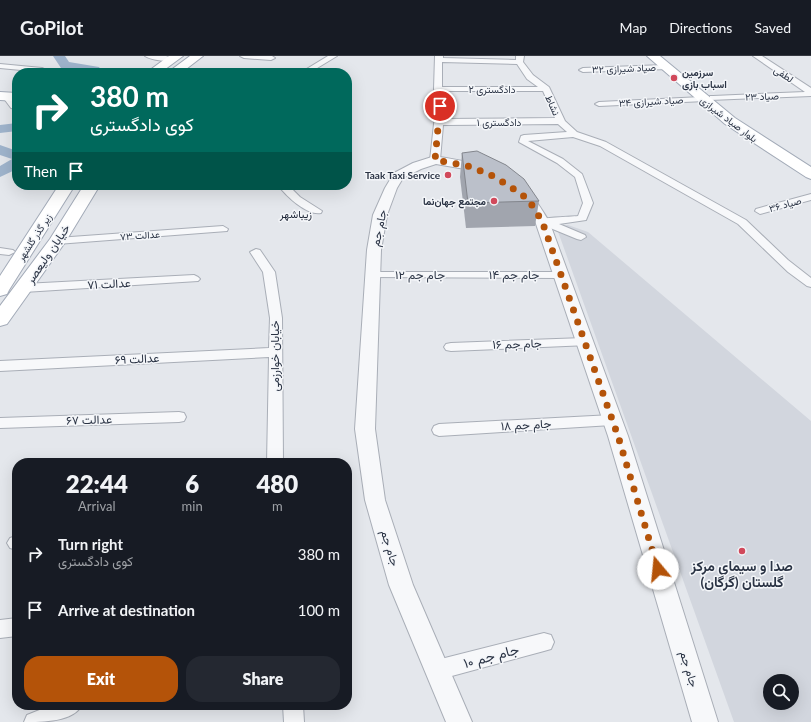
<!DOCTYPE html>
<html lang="en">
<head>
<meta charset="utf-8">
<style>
	body { margin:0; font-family:Lato,Vazirmatn,sans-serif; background:#242831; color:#f1f3f6; height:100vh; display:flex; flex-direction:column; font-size:15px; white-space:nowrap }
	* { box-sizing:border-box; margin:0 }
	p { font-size:13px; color:#9ea1a6 }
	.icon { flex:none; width:22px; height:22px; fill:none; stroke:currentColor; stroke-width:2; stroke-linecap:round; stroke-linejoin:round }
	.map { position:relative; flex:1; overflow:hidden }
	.details { position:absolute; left:12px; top:402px; width:340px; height:252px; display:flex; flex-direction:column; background:#171b24; border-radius:16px; box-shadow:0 4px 16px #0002 }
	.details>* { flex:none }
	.top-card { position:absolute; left:12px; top:12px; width:340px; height:122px; border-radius:16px; box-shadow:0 4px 16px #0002; background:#00695c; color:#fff; overflow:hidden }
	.tools { position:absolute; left:763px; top:618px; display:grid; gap:8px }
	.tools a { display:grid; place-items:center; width:36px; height:36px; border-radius:50%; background:#171b24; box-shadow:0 4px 16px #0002; font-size:20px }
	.pin { position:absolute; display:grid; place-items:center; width:34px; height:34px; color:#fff; margin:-17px; border:2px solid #fff; border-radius:50%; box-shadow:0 1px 4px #0007 }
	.me { position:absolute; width:44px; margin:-22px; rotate:343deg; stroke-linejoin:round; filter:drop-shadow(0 0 3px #0008) }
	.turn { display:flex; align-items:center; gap:14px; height:84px; padding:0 12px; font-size:18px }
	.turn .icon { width:52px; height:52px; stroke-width:2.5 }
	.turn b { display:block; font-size:28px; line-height:34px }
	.then { display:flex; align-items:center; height:38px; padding:0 12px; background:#0003; gap:8px; font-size:15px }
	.eta { display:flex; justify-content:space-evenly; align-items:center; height:68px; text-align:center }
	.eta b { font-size:24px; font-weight:800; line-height:28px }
	.button { display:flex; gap:8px; margin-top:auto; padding:8px 12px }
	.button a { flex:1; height:46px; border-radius:16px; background:#b45309; color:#fff; font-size:16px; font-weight:800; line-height:46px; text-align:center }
	.button a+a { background:#242831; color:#f1f3f6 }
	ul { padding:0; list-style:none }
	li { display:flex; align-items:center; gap:12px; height:56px; padding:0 12px }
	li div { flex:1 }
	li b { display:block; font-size:15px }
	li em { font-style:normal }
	header { display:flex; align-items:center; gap:24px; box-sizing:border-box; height:56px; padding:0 20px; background:#171b24; border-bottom:1px solid #363941 }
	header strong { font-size:19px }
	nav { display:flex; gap:22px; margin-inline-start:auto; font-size:14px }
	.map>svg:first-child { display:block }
	.built { fill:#d2d6de; fill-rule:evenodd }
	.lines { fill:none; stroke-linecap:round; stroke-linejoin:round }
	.river { fill:#9fb4cc; fill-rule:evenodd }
	.minor-casing { stroke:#a9aeb7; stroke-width:2 }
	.tertiary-casing { stroke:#a9aeb7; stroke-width:2 }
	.primary-casing { stroke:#a3abb8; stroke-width:2 }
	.minor { fill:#f7f8fa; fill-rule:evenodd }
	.tertiary { fill:#f7f8fa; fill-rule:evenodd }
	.primary { fill:#fff; fill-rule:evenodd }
	.wall { fill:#a1a5ae }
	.building { fill:#bbc0ca; stroke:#83868d }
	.route { stroke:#b45309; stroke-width:7; stroke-dasharray:0 12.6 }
	.poi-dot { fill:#d1495b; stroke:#f4f6f9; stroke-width:1.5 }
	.labels { text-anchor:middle; stroke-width:3; stroke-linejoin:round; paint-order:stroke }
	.far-street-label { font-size:10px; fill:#2b3445; stroke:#f4f6f9 }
	.far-poi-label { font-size:10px; font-weight:bold; fill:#2b3445; stroke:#f4f6f9; text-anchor:end }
	.far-neighbourhood-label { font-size:11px; fill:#1d2536; stroke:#f4f6f9 }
	.street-label { font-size:12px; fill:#2b3445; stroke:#f4f6f9 }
	.near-poi-label { font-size:14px; font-weight:bold; fill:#2b3445; stroke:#f4f6f9 }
	.near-street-label { font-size:14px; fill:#2b3445; stroke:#f4f6f9 }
</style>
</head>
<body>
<header>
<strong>GoPilot</strong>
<nav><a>Map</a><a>Directions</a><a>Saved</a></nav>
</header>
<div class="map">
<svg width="811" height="666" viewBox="0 0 811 666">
	<rect width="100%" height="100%" fill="#e4e7ec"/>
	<path class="built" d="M568,169L588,176L811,365V666H734L556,170ZM770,625H792V647H770Z"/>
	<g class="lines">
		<path class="river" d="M53,0H65L69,6L99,11L103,17H89L61,12Z
			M17,67V75L0,77V69Z
			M0,89L17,95V113L0,121V110L12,103L0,99Z"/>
		<g class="minor-casing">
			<path id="minor" d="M145,0H166L176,3C170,7 151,4 145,0Z
				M240,0H272L275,2L271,4L244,2Z
				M328,0H337L309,17H300Z
				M435,0H443V2L516,4V0H524L523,6L533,19L549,31L565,65L577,76L606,86L746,164L788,204L811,222V231L807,230L788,216L738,168L600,90L573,81L528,85L563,103L582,118L593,147L586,164L559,168L585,179L586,181L581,184L577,183L538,167L537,165C540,161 570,161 578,160L583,147L575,121L557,107L519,86L521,80L524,79L567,76L558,68L443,69L440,104L438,106H432L430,104L436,50L434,33ZM442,6L517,8L527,23L538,31H442ZM442,35H543L555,62L443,63L444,50Z
				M753,0H762L811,32V40L710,44V40H713L805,36Z
				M0,8L42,12L46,14L42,16L0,12Z
				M665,9L669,11L668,13L583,16L579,14L583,12Z
				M3,38H9L17,48V53L11,52L2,40Z
				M702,41L706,43L705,45L599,50L595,48L599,46Z
				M278,129H288L300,141L322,155L321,157C307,160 285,139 278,129Z
				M811,138V144L760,158L755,155L756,153Z
				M223,170L228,173L227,175L57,188L52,185L57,182Z
				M0,192L13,194L15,196L9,199L0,198Z
				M256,193L260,194L275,216L282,262L283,407H267L269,301L0,315V305L269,292L270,262L263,216L250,196Z
				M373,216H560L564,217L566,219L564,221L560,222L369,221L367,219L369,217Z
				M194,219L198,221L200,223L198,225L24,236L20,235L18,232L20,229L24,228Z
				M584,282L589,283L591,286L589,289L451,295L446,294L444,291L446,288L451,287Z
				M179,356L184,357L186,361L184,365L179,366L0,372V362Z
				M612,359L617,360L619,364L617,368L612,369L439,380L434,378L432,374L434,370L439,368Z
				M16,480H17V494L10,492L7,487L10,482Z
				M17,562V580L0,582V564Z
				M544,577L551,579L554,586L551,593L544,595L437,624L430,621L427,614L430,607L437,604Z
				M52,649H82C73,666 43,666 24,666L27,659Z
				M283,649H303L304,666H284Z"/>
		</g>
		<g class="tertiary-casing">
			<path id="tertiary" d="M435,100C448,103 483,106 490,116L488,119L484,120L465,113L436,108L421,113L403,122L397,132L387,159L381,194L375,373L385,444L413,529L472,666H446L389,529L365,444L355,373L367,194L373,159L385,132L394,117L413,107Z
				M521,134C534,137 542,155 549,165L628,380L718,666H692L608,380L535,165L522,146L515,138L516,135Z"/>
		</g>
		<g class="primary-casing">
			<path id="primary" d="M169,0H183L160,17H146Z
				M190,0H203L181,17H167Z
				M647,0H660L735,62L811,111V123L806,121L725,68Z
				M0,36L17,37V45L0,44Z
				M59,129H75L9,234L7,238L0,240V220Z
				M84,129H100L66,185L7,268L0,270V250L50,183Z"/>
		</g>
		<use href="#minor" class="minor"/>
		<use href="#tertiary" class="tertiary"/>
		<use href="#primary" class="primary"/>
	</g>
	<path class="wall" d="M462,97L539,145L535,170L466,172L460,121Z"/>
	<path class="building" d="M477,95L506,109L524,123L539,145L468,147L462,97Z"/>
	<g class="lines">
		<path class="route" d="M440,50L435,104L468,110L489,118L508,129L528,143L542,165L618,380L658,513"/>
	</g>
	<g class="poi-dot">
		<circle cx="674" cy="22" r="4"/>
		<circle cx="448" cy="119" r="4"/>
		<circle cx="494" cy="145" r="4"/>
		<circle cx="742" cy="495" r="4"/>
	</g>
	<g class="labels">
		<g class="far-street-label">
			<text transform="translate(624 12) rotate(-2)" y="4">صیاد شیرازی ۳۲</text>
			<text transform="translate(784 18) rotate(34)" y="4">لطفی</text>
			<text x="492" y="37">دادگستری ۲</text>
			<text transform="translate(762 40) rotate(-2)" y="4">صیاد ۲۳</text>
			<text transform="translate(651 45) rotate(-3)" y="4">صیاد شیرازی ۳۴</text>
			<text transform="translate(553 49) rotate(66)" y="4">نشاط</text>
			<text transform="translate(729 63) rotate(37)" y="4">بلوار صیاد شیرازی</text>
			<text x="499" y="70">دادگستری ۱</text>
			<text transform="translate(785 148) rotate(-15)" y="4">صیاد ۳۶</text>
			<text transform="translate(140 179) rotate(-4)" y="4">عدالت ۷۳</text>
			<text transform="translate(34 181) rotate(-57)" y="4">زیر گذر گلشهر</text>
		</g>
		<g class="far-poi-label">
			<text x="682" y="20" text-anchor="start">سرزمین<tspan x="682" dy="12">اسباب بازی</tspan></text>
			<text x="440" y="123">Taak Taxi Service</text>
			<text x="486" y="149">مجتمع جهان‌نما</text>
		</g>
		<g class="far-neighbourhood-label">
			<text x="296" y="162">زیباشهر</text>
		</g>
		<g class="street-label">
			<text transform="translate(379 172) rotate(-78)" y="4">جام جم</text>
			<text transform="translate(48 198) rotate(-56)" y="4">خیابان ولیعصر</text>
			<text x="420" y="223">۱۲ جام جم</text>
			<text x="514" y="223">۱۴ جام جم</text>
			<text transform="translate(109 228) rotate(-3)" y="4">عدالت ۷۱</text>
			<text transform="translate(517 288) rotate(-2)" y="4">۱۶ جام جم</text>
			<text transform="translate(275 300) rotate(-90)" y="4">خیابان خوارزمی</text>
			<text transform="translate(137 303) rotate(-3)" y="4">عدالت ۶۹</text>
			<text transform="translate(89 364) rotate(-2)" y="4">عدالت ۶۷</text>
			<text transform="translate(526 369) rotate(-3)" y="4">۱۸ جام جم</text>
			<text transform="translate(390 492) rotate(73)" y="4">جام جم</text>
			<text transform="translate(689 613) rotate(73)" y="4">جام جم</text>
		</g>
		<g class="near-poi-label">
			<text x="742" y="515">صدا و سیمای مرکز<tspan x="742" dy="16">گلستان (گرگان)</tspan></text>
		</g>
		<g class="near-street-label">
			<text transform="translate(491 600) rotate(-15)" y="5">۱۰ جام جم</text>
		</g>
	</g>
</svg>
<div class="tools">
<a><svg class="icon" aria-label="search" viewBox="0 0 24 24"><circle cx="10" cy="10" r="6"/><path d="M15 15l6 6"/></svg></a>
</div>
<div class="pin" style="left:440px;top:50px;background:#d93025"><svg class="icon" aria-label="arrive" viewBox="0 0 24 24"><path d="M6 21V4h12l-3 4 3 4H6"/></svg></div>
<svg class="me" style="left:658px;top:513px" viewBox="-20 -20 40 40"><circle r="19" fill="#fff"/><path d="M0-13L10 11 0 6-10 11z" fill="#b45309"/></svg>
<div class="top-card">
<div class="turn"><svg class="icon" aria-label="right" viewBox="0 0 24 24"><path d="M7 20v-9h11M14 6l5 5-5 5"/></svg><div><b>380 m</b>کوی دادگستری</div></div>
<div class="then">Then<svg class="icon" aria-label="arrive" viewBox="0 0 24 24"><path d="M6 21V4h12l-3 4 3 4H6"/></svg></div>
</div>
<section class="details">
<div class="eta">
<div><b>22:44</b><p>Arrival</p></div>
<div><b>6</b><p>min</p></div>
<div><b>480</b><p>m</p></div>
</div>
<ul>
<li><svg class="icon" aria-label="right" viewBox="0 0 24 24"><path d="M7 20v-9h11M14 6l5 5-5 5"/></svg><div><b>Turn right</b><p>کوی دادگستری</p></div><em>380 m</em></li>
<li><svg class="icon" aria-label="arrive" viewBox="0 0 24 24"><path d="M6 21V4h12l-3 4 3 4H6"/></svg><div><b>Arrive at destination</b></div><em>100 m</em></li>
</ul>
<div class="button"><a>Exit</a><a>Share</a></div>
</section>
</div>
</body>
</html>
